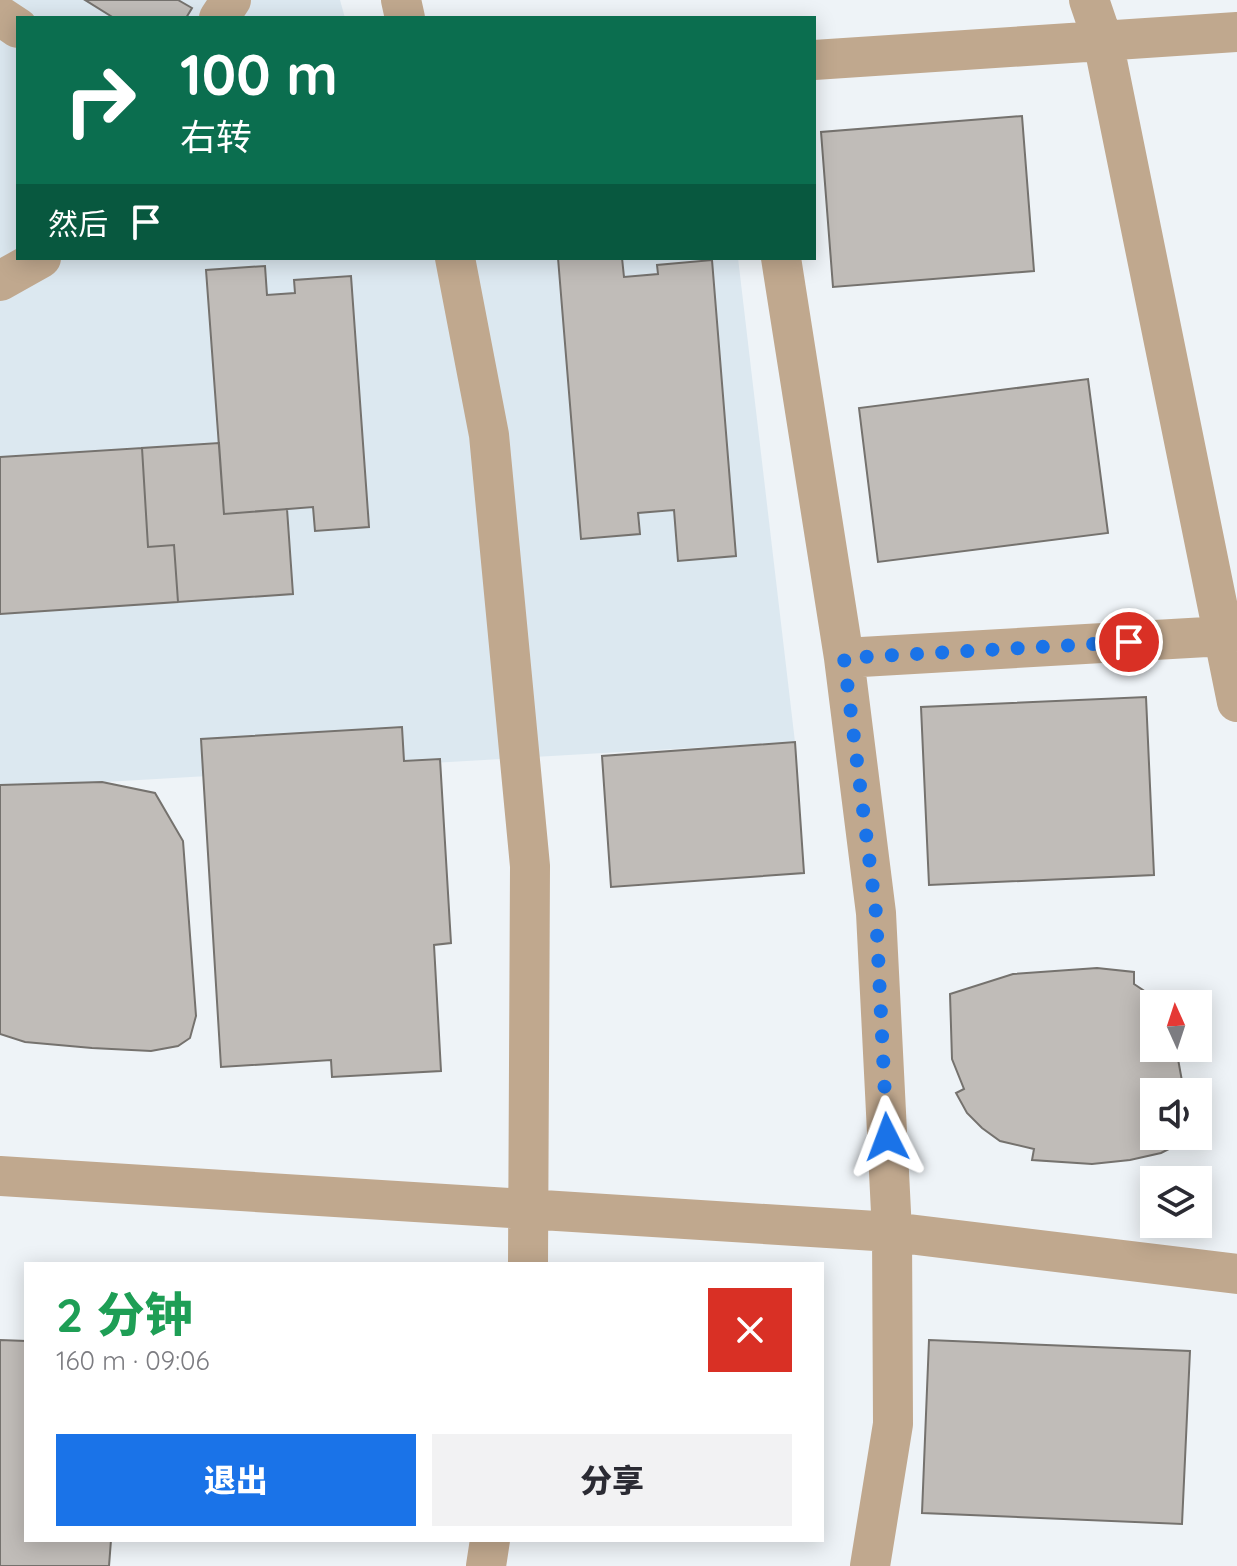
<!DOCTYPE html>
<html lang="zh">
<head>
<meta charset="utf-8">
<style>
	body { margin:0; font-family:Quicksand,"Noto Sans SC",sans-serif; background:#f2f2f3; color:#2b2b33; height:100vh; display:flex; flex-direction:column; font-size:30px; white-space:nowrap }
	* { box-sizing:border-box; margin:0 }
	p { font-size:26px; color:#7c7c81 }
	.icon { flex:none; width:44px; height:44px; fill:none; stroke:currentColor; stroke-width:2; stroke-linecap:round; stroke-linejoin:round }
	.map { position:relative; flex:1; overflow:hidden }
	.panel { position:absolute; left:24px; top:1262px; width:800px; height:280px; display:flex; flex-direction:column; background:#fff; border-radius:0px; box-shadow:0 4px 20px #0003 }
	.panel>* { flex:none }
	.banner { position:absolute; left:16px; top:16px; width:800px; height:244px; border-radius:0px; box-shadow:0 4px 20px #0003; background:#0b6e4f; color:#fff; overflow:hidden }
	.needle { width:52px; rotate:357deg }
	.controls { position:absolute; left:1140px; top:990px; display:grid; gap:16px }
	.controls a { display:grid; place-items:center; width:72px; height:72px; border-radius:0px; background:#fff; box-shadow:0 4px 20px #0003; font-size:40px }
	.pin { position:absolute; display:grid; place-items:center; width:68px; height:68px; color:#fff; margin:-34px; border:4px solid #fff; border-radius:50%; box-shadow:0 2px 8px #0007 }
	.me { position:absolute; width:88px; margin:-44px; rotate:357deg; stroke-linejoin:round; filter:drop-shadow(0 0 6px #0008) }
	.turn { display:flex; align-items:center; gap:28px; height:168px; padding:0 32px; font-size:36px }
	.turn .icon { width:104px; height:104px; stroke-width:2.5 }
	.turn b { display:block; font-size:56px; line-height:68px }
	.then { display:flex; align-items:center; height:76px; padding:0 32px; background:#0003; gap:16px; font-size:30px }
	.round { display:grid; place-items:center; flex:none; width:84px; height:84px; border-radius:0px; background:#f2f2f3 }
	.summary { display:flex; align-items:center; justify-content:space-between; height:136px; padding:0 32px }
	h1 { font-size:48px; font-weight:800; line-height:60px; color:#1e9e55 }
	.cta { display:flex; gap:16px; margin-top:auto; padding:16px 32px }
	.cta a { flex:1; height:92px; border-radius:0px; background:#1a73e8; color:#fff; font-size:32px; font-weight:800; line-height:92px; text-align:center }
	.cta a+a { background:#f2f2f3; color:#2b2b33 }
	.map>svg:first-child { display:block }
	.built { fill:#dce8f0 }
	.building { fill:#c0bcb8; stroke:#75726e; stroke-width:2 }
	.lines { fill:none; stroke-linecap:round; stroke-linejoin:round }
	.minor { stroke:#c0a88e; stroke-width:40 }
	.route { stroke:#1a73e8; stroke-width:14; stroke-dasharray:0 25.2 }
</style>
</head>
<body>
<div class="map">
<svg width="1237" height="1566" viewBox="0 0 1237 1566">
	<rect width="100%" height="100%" fill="#eef3f7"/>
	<path class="built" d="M0,0H340L345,18H18V258H738L795,742L0,788Z"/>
	<path class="building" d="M85,0H178L192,8L186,18H114Z
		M1022,116L1034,271L833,287L821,132Z
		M558,258H622L624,277L658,274L657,265L712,260L736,556L678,561L674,510L638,513L640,534L581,539Z
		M265,266L267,295L295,293L294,280L351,276L369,527L315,531L313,507L224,514L206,270Z
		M1088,379L1108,533L878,562L859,408Z
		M219,443L224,514L287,509L293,594L178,602L174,545L148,547L142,448Z
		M142,448L148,547L174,545L178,602L0,614V457Z
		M1146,697L1154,875L929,885L921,707Z
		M402,727L404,761L440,759L451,943L434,945L441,1071L332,1077L331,1060L221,1067L201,739Z
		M795,742L804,873L611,887L602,756Z
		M102,782L155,793L183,841L196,1016L190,1038L178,1046L151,1051L92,1048L25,1042L0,1034V785Z
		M1097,968L1134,972V984L1164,1004H1154V1048H1176L1184,1092H1154V1136H1185V1141L1161,1153L1130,1160L1092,1164L1032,1160L1034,1149L1000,1141L982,1128L967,1113L956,1093L964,1089L952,1059L950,994L1013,974Z
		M0,1340L26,1341V1540H111L109,1566H0Z
		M929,1340L1190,1351L1182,1524L922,1513Z"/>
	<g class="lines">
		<path class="minor" d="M401,0L405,18
			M1089,0L1103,41L1237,702
			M0,16L18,28
			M219,18L231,0
			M814,60L1237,32
			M455,258L489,435L530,866L528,1264
			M781,258L844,658L876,913L892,1232L893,1424L870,1566
			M0,281L41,258
			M844,658L1224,636
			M0,1176L892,1232L1237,1274
			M486,1566L490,1540"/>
	</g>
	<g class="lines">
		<path class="route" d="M887,1137L876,913L844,658L1129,642"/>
	</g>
</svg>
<div class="controls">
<a><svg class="needle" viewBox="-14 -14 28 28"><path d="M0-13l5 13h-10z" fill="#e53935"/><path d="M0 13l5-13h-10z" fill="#7c7c81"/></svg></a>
<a><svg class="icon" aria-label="sound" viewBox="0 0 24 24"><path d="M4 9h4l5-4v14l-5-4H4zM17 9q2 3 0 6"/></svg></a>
<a><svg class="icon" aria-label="layers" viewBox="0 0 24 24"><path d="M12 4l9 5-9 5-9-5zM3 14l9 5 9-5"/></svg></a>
</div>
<div class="pin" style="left:1129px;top:642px;background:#d93025"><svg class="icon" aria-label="arrive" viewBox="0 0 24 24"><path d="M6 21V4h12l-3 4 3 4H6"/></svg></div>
<svg class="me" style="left:887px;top:1137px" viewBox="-20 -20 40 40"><path d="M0-17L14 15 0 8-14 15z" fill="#1a73e8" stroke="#fff" stroke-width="4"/></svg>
<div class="banner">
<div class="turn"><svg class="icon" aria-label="right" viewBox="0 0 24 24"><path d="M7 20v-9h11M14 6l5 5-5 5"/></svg><div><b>100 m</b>右转</div></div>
<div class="then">然后<svg class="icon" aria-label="arrive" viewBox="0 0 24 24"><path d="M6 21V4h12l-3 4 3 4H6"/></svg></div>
</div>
<section class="panel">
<div class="summary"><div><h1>2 分钟</h1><p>160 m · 09:06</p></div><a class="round" style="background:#d93025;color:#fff"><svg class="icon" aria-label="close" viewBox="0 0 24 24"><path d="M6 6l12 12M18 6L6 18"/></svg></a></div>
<div class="cta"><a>退出</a><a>分享</a></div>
</section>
</div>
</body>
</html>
